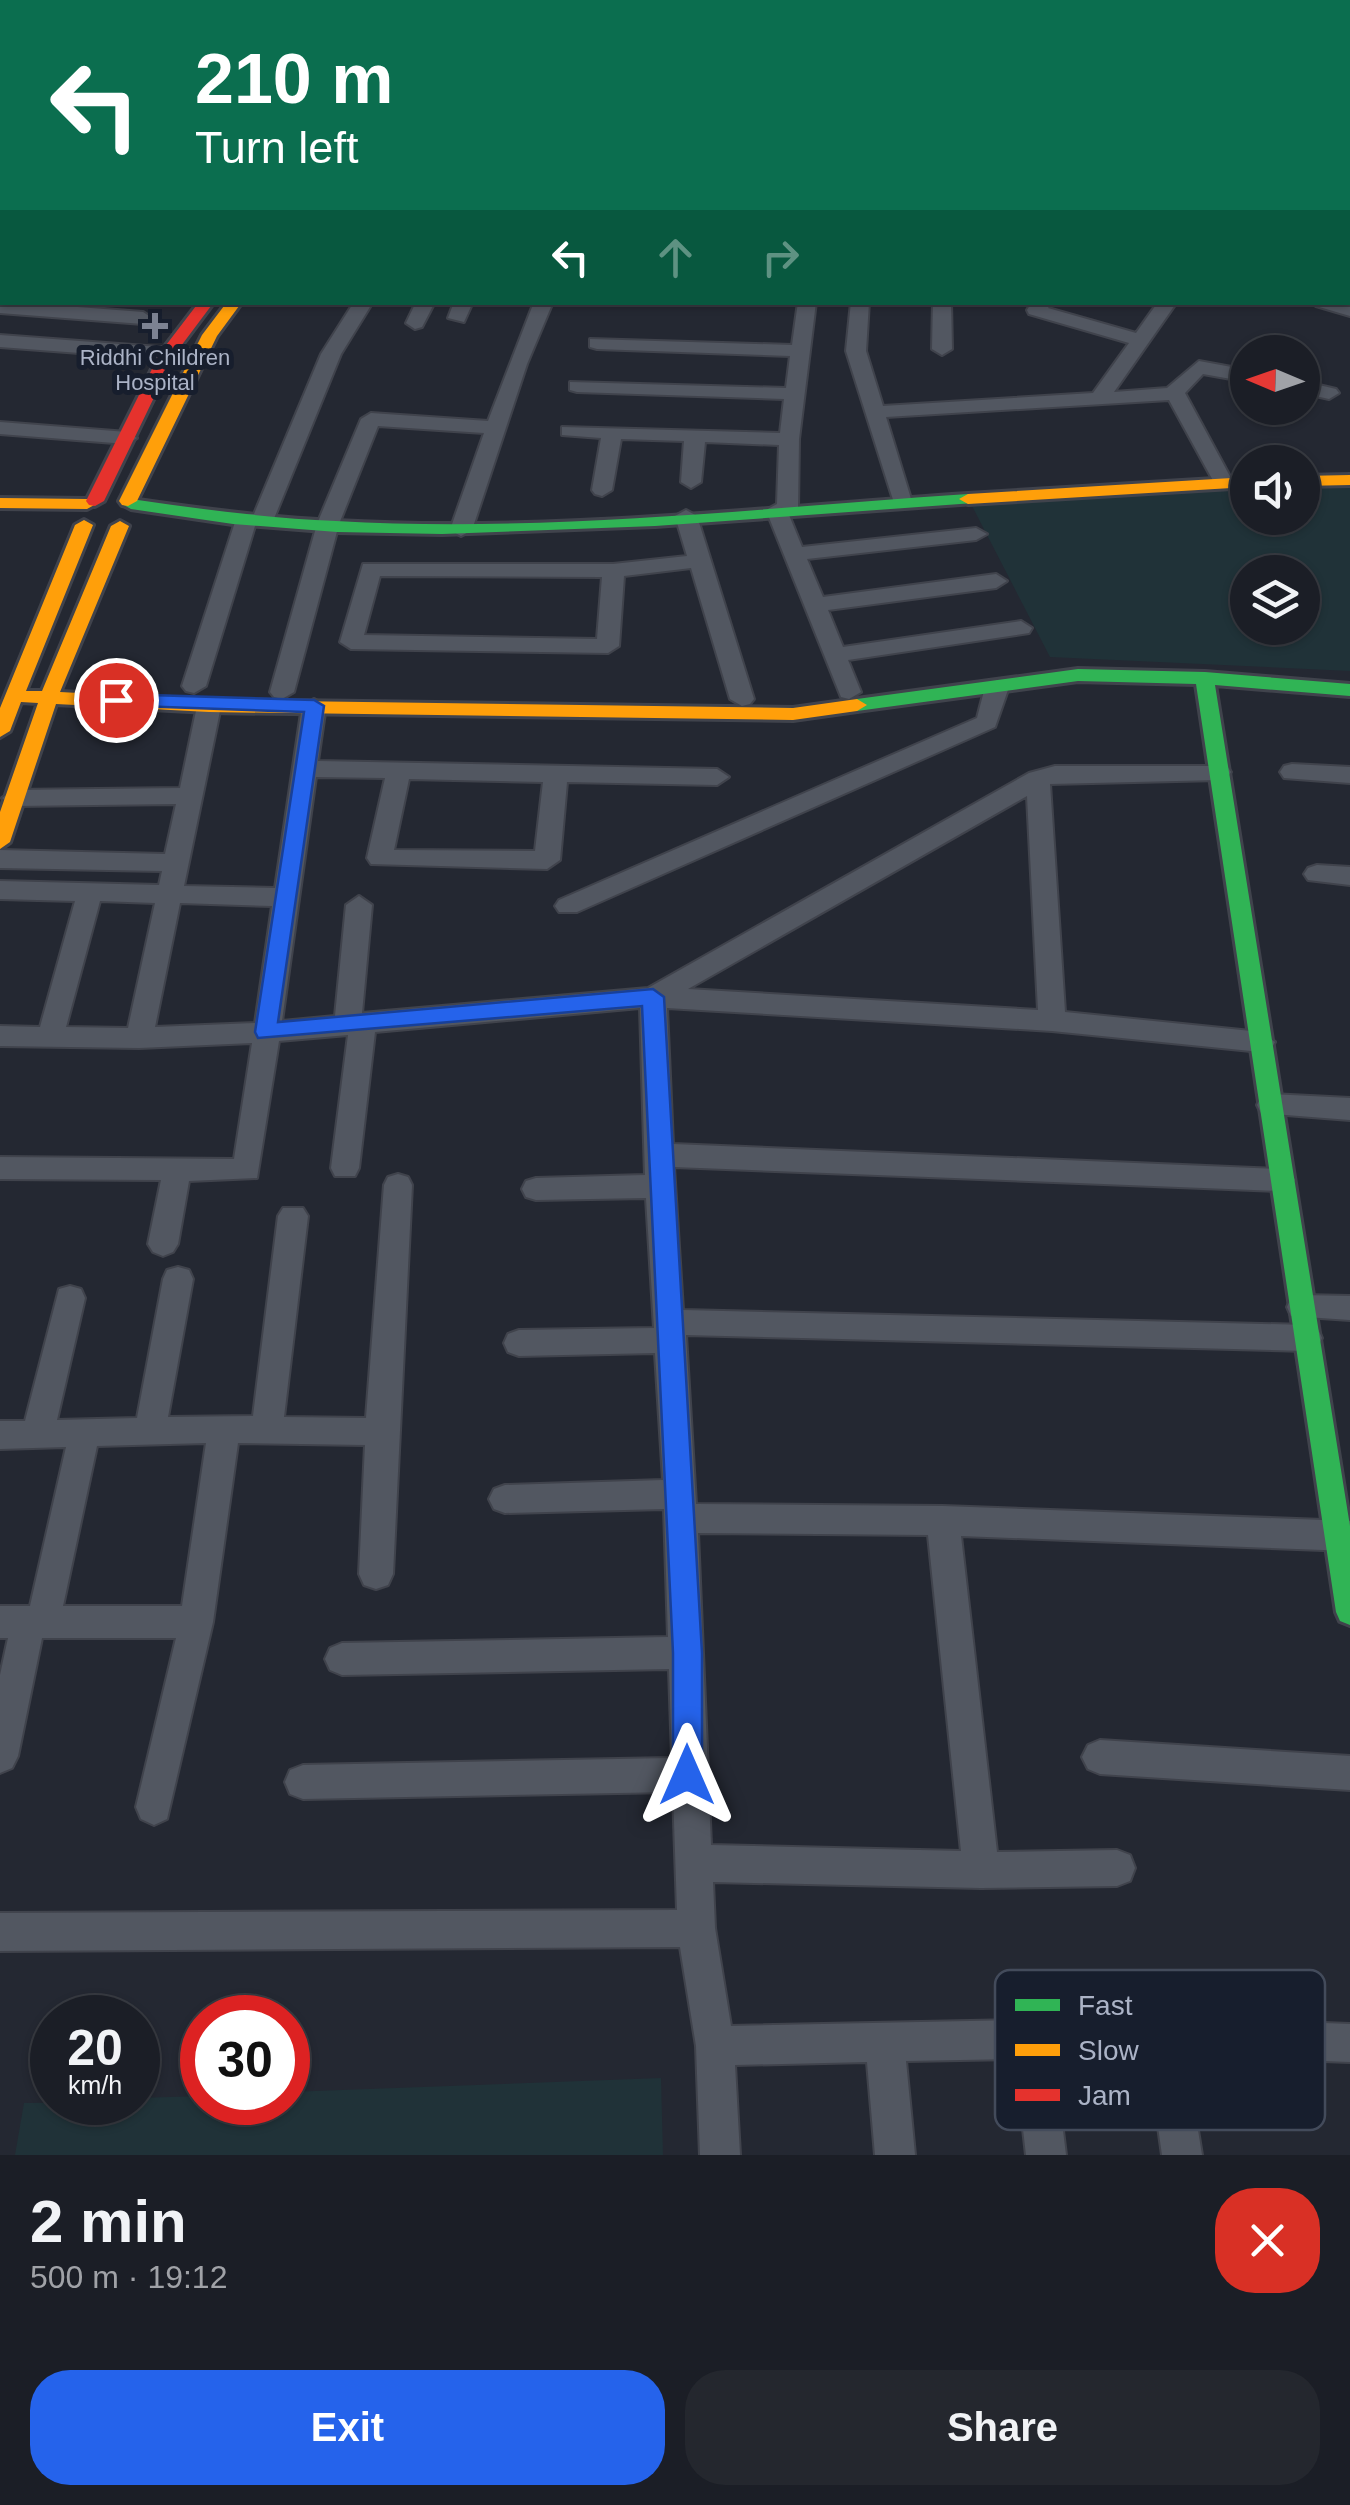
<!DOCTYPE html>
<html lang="en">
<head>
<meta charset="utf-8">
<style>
	body { margin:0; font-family:Helvetica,sans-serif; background:#24272e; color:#f1f3f6; height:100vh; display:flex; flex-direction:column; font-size:38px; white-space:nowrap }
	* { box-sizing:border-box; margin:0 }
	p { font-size:32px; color:#a0a2a7 }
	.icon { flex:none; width:55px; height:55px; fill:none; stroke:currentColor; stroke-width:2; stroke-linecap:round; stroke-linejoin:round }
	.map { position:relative; height:2155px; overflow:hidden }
	.side { display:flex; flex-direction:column; background:#1b1e26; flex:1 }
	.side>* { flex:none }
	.top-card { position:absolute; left:0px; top:0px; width:1350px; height:305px; box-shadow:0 2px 8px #0004,0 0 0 2px #393c43; background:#0b6e4f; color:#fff; overflow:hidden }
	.needle { width:65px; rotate:272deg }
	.buttons { position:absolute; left:1230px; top:335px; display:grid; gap:20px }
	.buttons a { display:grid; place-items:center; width:90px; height:90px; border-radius:50%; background:#1b1e26; box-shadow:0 2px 8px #0004,0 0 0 2px #393c43; font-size:50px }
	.speed { position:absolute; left:30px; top:1995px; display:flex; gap:20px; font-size:50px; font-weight:700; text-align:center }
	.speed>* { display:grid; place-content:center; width:130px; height:130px; border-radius:50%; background:#1b1e26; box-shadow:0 2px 8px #0004,0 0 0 2px #393c43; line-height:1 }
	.speed small { font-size:25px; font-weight:400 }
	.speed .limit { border:15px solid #d22; background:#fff; color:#111 }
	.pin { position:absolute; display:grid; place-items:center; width:85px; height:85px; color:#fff; margin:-42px; border:5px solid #fff; border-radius:50%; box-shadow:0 2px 10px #0007 }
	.me { position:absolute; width:110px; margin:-55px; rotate:0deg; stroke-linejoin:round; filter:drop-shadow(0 0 8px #0008) }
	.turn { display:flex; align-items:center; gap:35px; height:210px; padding:0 30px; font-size:45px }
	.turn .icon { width:130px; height:130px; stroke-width:2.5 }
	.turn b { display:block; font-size:70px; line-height:85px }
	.lanes { display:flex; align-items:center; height:95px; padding:0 30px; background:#0003; justify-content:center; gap:50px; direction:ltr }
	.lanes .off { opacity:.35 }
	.round { display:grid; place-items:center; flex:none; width:105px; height:105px; border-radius:40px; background:#24272e }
	.summary { display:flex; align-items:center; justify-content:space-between; height:170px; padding:0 30px }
	h1 { font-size:60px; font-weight:700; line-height:75px }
	.primary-button { display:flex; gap:20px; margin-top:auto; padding:20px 30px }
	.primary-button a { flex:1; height:115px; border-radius:40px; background:#2563eb; color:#fff; font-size:40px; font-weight:700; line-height:115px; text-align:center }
	.primary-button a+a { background:#24272e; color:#f1f3f6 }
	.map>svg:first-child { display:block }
	.green { fill:#203238; fill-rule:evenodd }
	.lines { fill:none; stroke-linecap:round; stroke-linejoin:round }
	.street-casing { stroke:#40434c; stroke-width:4 }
	.fast-casing { stroke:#40434c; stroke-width:6 }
	.slow-casing { stroke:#40434c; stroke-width:6 }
	.jam-casing { stroke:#40434c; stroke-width:6 }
	.street { fill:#525761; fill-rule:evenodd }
	.fast { fill:#30b455; fill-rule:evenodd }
	.slow { fill:#ff9f0a; fill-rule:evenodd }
	.jam { fill:#e5322d; fill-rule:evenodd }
	.route { fill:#2563eb; stroke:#184099; stroke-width:2.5 }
	.poi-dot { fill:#7c8292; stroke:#171e2d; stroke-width:4 }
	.labels { text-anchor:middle; stroke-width:10; stroke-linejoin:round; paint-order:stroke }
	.far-poi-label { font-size:22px; fill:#abb3c6; stroke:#171e2d }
	.key { fill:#171e2d; stroke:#434b5b; stroke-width:2.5 }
	.key-label { font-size:28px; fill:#abb3c6 }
</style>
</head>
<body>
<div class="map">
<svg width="1350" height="2155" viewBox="0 0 1350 2155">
	<rect width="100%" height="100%" fill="#242832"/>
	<path class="green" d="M1350,486V671L1050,657L971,504L1247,489L1248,518H1302L1303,487ZM1248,572H1302V628H1248Z
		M661,2078L663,2155H15L24,2103L138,2102V2098L202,2096V2102H288V2092Z"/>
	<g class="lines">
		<g class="street-casing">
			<path id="street" d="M877,0H893V2H878Z
				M1042,0H1058L1059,2H1044Z
				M1110,0H1126V2H1111Z
				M0,6L2,7V16H0Z
				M2,48V59L0,60V49Z
				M0,105H2V115H0Z
				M1348,128H1350V138H1348Z
				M0,138L2,139V149H0Z
				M0,163H2V173H0Z
				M0,193H2V203H0Z
				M0,301L143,312L152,318L143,324L0,313Z
				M354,302H373L341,354L273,521L269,525L255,526L206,686L194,693L186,691L182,686L236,519L240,515L254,514L321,354Z
				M416,302H435L422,327L415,329L406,323Z
				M454,302H473L464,322L448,318Z
				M534,302H553L527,364L472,530L461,536L450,530L484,433L378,426L339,524L294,692L282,699L274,697L270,692L317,524L361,419L371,413L488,421Z
				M798,302H816L799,439L798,509L789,515L802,547L976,528L987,534L976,540L807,559L823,597L996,574L1007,581L996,588L828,610L843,647L1021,621L1032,628L1029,633L848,660L861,692L849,699L841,697L766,510L777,504L779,445L705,442L701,482L691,488L681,482L684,441L621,439L612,490L602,496L595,494L592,490L601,438L562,435V427L780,433L784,399L577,392L570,390V382L786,388L790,356L597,349L590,347V339L792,345Z
				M851,302H869L866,351L883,406L1093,393L1129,343L1029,314L1027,310L1032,302H1052L1048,308L1136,333L1158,302H1177L1114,392L1167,388L1199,361L1248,370V382L1203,374L1185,393L1233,482L1223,488L1216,486L1169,400L886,417L912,502L902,508L895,506L846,351Z
				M933,302H951L952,349L942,355L932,349Z
				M1314,302L1350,304V316L1316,306Z
				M0,335L199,350L209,356L199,362L0,347Z
				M1302,381L1336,389L1339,393L1329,399L1302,393Z
				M0,422L127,432L137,438L127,444L0,434Z
				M686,510L697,516L754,699L750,704L742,706L730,699L691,568L624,576L619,646L608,653L351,649L340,642L363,564H613L687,556L675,516ZM380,576L602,577L597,639L364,635Z
				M997,680L1009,687L995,727L577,912H559L555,906L559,900L977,718L985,687Z
				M209,699L221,706L184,886L275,888L302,706L314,699L326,706L318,761L717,769L729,777L717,785L567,782L560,860L547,869L371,864L367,858L385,778L316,777L282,1021L335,1016L346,905L359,896L372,905L362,1013L648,988L1029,773L1055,766H1227L1231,772L1227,778L1219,780L1050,784L1065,1012L1261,1032L1275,1042L1271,1049L1261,1052L1052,1031L667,1008L673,1144L1281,1169L1291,1172L1295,1180L1291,1188L1281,1191L674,1167L683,1310L1307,1325L1318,1329L1322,1338L1318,1347L1307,1351L686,1335L696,1504L943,1506L1350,1521V1551L961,1536L997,1852L1117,1850L1130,1855L1135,1868L1130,1881L1117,1886L981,1888L713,1882L715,1928L731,2026L1164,2017L1350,2024V2062L1186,2056L1202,2155H1162L1148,2056L1054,2058L1066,2155H1026L1015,2059L906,2061L915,2155H875L867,2062L735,2065L740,2155H700L696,2046L680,1947L0,1951V1913L677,1910L673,1792L303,1799L290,1794L285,1782L290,1770L303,1765L672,1758L669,1669L342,1675L330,1670L325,1659L330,1648L342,1643L668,1637L664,1509L505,1513L494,1509L489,1499L494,1489L505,1485L663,1480L655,1353L519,1356L508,1352L504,1343L508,1334L519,1330L654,1328L646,1198L536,1200L526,1197L522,1189L526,1181L536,1178L645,1175L640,1008L375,1032L359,1168L355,1176H335L331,1168L348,1035L279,1041L257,1178L189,1181L178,1244L173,1252L163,1256L153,1252L148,1244L161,1180L0,1179V1157L234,1159L252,1043L139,1048L0,1046V1026L40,1027L75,901L0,899V881L159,885L162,871L0,868V850L165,854L176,804L14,806L2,798L14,790L180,788L197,706ZM409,779L543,782L535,851L394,850ZM1027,796L1038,1010L688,989ZM100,901L155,903L128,1028L66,1027ZM180,903L272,906L255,1023L155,1027ZM698,1533L928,1535L961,1851L711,1845Z
				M1292,764L1350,767V783L1284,778L1280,772L1284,766Z
				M1317,865L1350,867V885L1308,880L1304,874L1308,868Z
				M1271,1094L1350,1098V1120L1261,1113L1257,1105L1261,1097Z
				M398,1174L408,1177L412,1185L393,1574L388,1585L376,1589L364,1585L359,1574L365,1445L238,1443L213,1622L167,1819L154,1825L141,1819L136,1807L176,1638H42L18,1756L12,1768L0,1773V1675L8,1638H0V1606H30L66,1447L0,1449V1421H25L59,1289L70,1286L81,1289L85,1298L57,1420L137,1418L163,1279L167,1270L178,1267L189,1270L193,1279L168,1417L253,1416L278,1216L283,1208H303L308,1216L284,1417L366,1418L384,1185L388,1177ZM206,1443L182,1606H63L97,1446Z
				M1302,1295L1350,1296V1320L1291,1316L1287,1307L1291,1298Z
				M1100,1740L1350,1756V1790L1100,1774L1088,1769L1082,1757L1088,1745Z"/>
		</g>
		<g class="fast-casing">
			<path id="fast" d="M968,494L977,499L974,503L655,526L442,534L337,532L233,524L131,509L122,504L131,499C199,509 267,518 336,521C546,533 758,508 968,494Z
				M1078,669L1205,672L1350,684V696L1215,685L1350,1526V1625L1340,1621L1336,1612L1196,684L1078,681L857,711L847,705L857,699Z"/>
		</g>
		<g class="slow-casing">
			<path id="slow" d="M227,302H242L217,336L137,501L128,506L122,505L119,501L202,335Z
				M1350,475V485L1302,486V476Z
				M1248,477V487L968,504L959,499L968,494Z
				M0,498L87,499L96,504L87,509L0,508Z
				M84,520L93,525L26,691H42L111,526L120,521L129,526L60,692L209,700L793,708L857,699L867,705L857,711L793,720L209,712L56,704L10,842L0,849V812L38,703L21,702L10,731L0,737V708L75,525Z"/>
		</g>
		<g class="jam-casing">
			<path id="jam" d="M199,302H214L175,354L104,501L95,506L89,505L86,501L160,353Z"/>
		</g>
		<use href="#street" class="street"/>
		<use href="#fast" class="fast"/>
		<use href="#slow" class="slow"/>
		<use href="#jam" class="jam"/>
	</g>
	<path class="route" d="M116,694L314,700L324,706L278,1022L653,989L664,997L702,1653V1775L698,1785L687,1789L677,1785L673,1775V1653L642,1006L258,1038L255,1032L304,712L109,705V696Z"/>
	<path class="poi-dot" d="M150 311h10v10h10v10h-10v10h-10v-10h-10v-10h10z"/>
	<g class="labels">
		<g class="far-poi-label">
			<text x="155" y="365">Riddhi Children<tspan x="155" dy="25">Hospital</tspan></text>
		</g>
	</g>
	<rect x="995" y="1970" width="330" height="160" rx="15" class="key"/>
	<rect x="1015" y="1999" width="45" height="12" fill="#30b455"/>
	<rect x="1015" y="2044" width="45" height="12" fill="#ff9f0a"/>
	<rect x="1015" y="2089" width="45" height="12" fill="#e5322d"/>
	<g class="key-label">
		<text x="1078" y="2015">Fast</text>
		<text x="1078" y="2060">Slow</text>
		<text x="1078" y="2105">Jam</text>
	</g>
</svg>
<div class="buttons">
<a><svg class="needle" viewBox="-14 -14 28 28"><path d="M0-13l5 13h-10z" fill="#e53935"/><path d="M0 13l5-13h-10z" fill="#a0a2a7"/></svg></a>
<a><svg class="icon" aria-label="sound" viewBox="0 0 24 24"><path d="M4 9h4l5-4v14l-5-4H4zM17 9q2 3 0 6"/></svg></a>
<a><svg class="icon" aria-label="layers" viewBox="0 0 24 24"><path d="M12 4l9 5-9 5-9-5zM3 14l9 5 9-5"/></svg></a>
</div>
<div class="speed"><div>20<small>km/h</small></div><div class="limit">30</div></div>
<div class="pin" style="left:116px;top:700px;background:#d93025"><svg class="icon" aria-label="arrive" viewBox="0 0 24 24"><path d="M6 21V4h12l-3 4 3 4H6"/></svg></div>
<svg class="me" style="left:687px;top:1775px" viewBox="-20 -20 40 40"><path d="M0-17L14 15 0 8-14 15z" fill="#2563eb" stroke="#fff" stroke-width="4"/></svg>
<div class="top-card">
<div class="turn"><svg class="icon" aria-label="left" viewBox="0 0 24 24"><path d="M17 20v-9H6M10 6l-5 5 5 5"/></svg><div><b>210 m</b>Turn left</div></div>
<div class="lanes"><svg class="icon" aria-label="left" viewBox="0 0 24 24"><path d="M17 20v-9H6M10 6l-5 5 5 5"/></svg><svg class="icon off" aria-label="ahead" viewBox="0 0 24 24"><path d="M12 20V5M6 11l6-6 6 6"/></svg><svg class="icon off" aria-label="right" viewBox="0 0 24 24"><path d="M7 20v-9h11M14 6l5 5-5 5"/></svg></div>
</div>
</div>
<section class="side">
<div class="summary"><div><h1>2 min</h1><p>500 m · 19:12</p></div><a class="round" style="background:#d93025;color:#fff"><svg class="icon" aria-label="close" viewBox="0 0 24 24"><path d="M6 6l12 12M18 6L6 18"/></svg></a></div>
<div class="primary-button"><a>Exit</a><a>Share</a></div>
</section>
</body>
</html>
